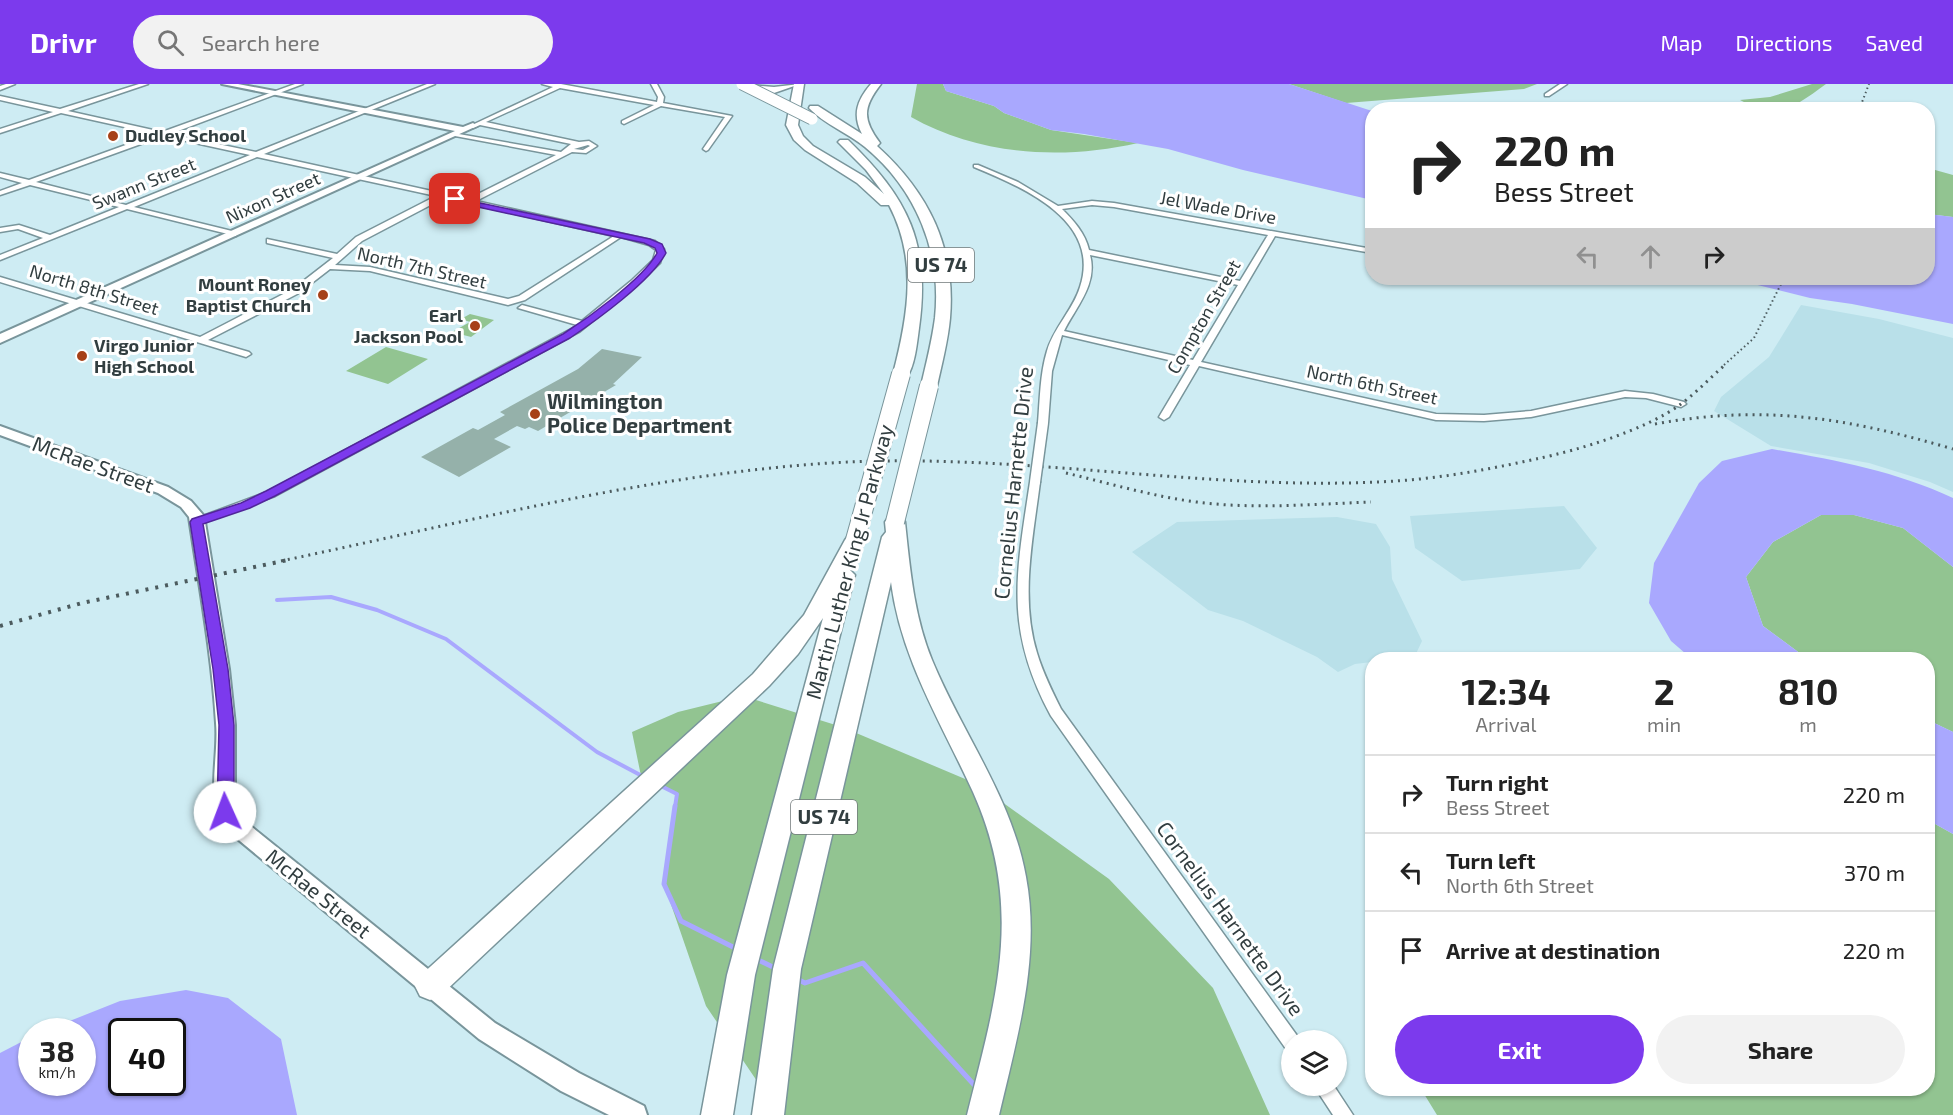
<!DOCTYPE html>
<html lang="en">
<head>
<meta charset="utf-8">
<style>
	body { margin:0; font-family:"Exo 2",sans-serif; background:#f2f2f2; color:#222; height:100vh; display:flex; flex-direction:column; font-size:22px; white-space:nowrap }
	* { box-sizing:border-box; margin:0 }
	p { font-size:20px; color:#767676 }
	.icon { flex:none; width:33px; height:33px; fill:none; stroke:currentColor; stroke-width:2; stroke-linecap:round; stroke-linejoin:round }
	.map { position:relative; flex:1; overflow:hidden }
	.details { position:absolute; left:1365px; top:568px; width:570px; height:444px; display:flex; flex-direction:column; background:#fff; border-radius:24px; box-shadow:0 2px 4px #0004 }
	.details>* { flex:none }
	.top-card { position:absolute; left:1365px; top:18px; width:570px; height:183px; border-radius:24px; box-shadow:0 2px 4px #0004; background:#fff; color:#222; overflow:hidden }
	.controls { position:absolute; left:1281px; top:946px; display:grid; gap:12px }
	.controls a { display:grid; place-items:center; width:66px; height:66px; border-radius:50%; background:#fff; box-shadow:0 2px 4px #0004; font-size:30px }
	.speed { position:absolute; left:18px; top:934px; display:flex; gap:12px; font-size:30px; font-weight:700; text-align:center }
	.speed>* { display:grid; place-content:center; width:78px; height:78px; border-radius:50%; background:#fff; box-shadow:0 2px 4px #0004; line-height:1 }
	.speed small { font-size:15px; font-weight:400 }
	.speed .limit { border:3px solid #111; border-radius:9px; background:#fff; color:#111 }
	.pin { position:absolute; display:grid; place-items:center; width:51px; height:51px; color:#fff; margin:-26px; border-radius:12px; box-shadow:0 3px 9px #0006 }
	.me { position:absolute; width:66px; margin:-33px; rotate:358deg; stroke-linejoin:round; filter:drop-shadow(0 0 4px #0008) }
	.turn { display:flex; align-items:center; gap:21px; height:126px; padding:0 30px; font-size:27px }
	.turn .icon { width:78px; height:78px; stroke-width:2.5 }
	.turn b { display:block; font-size:42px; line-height:51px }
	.lanes { display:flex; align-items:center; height:57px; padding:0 30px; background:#0003; justify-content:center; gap:30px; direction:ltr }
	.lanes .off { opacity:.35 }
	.eta { display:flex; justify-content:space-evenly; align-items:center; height:102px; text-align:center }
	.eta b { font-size:36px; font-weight:700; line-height:42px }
	.action { display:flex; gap:12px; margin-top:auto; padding:12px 30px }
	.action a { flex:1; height:69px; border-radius:36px; background:#7c3aed; color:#fff; font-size:24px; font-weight:700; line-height:69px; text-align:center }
	.action a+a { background:#f2f2f2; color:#222 }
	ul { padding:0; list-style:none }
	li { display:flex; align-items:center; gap:18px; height:78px; padding:0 30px; border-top:2px solid #e0e0e0 }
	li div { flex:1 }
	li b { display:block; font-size:22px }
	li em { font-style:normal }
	header { display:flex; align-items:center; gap:36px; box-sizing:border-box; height:84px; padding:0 30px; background:#7c3aed; color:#fff }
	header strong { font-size:28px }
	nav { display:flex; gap:33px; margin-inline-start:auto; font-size:21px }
	.search { width:420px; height:54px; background:#f2f2f2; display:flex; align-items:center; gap:15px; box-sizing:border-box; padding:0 21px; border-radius:33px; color:#767676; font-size:22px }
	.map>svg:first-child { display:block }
	.built { fill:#b9e0e9 }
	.green { fill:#92c491 }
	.water { fill:#a9a8fe; fill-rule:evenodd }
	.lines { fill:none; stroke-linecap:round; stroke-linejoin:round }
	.stream-far1 { stroke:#a9a8fe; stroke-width:4 }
	.stream { stroke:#a9a8fe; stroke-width:5 }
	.building { fill:#95b1aa }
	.street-casing { stroke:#79959b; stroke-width:3 }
	.secondary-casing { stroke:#79959b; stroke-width:4 }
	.primary-casing { stroke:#79959b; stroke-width:3 }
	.highway-casing { stroke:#79959b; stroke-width:3 }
	.street { fill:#fff; fill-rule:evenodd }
	.secondary { fill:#fff; fill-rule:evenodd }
	.primary { fill:#fff; fill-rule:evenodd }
	.highway { fill:#fff; fill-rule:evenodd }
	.rail-far2 { stroke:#4c5b5e; stroke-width:2; stroke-dasharray:1.5 3; stroke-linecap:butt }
	.rail-far1 { stroke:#4c5b5e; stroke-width:3; stroke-dasharray:2 5; stroke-linecap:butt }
	.rail { stroke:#4c5b5e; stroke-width:4; stroke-dasharray:3 7; stroke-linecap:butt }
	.street-bridge-casing { stroke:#79959b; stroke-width:13; stroke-linecap:butt }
	.highway-bridge-far1-casing { stroke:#79959b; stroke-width:13; stroke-linecap:butt }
	.highway-bridge-casing { stroke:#79959b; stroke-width:20; stroke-linecap:butt }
	.street-bridge { stroke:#fff; stroke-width:10 }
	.highway-bridge-far1 { stroke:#fff; stroke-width:11 }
	.highway-bridge { stroke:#fff; stroke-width:18 }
	.route { fill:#7c3aed; stroke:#51269a; stroke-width:1.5 }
	.poi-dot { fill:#a64017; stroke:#fff; stroke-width:2 }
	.labels { text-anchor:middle; stroke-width:6; stroke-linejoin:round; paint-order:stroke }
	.far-poi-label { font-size:18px; font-weight:bold; fill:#323e40; stroke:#fff; text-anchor:start }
	.far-street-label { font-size:18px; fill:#323e40; stroke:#fff }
	.shield { fill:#fff; stroke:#707879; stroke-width:1.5 }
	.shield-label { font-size:20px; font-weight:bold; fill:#323e40 }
	.poi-label { font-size:21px; font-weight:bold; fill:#323e40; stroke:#fff; text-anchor:start }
	.street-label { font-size:21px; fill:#323e40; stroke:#fff }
</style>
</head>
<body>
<header>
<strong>Drivr</strong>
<div class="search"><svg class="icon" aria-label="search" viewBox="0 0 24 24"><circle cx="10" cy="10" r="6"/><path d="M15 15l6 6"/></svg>Search here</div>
<nav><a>Map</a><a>Directions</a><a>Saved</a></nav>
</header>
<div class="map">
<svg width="1953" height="1031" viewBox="0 0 1953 1031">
	<rect width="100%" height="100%" fill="#ceecf3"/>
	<path class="built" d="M1801,221L1879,235L1953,254V408L1930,398L1869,379L1771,362L1714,327L1721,313L1769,273Z
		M1564,422L1597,464L1580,485L1462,497L1415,464L1410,432Z
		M1337,433L1376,440L1390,463L1392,495L1422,557L1414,574L1372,576V578L1355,580L1338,588L1317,573L1243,537L1208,526L1132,468L1177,438Z"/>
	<path class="green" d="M917,0H943L946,7L994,22L1004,29L1051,46L1138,59C1063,76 980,72 911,33Z
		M1289,0H1537L1524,5L1346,19Z
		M1812,0H1826C1794,23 1779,37 1740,16L1770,13Z
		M1928,84L1953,91V133L1928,130Z
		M470,230L494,236L471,253L452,248L470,238L461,235Z
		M386,263L428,275L388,300L346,287Z
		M1821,431H1854L1903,444L1953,483V648L1928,636V576H1809L1763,542L1746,493L1773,458Z
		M743,612L842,643L977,700L1109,795L1213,904L1270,1031H764L759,1000L706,922L664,800L677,710L641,692L632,648L678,628Z
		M1928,736L1953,750V1031H1437L1421,1005H1928Z"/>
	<path class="water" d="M943,0H1289L1372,27V116L1243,86L1168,65L1084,50L1051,46L1004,29L994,22L946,7Z
		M1928,130L1953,133V240L1852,220L1810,214L1729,194H1928Z
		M1772,365C1835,376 1895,387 1953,414V483L1903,444L1854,431H1821L1773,458L1746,493L1763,542L1809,576H1693L1671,557L1649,519L1654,479L1699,399L1722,377Z
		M1928,636L1953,648V750L1928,736Z
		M186,906L228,914L281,955L297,1031H0V969L31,953L32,999H82V948H42L120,917ZM122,948H172V999H122Z"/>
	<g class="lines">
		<path class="stream-far1" d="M277,516L331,513L377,526L446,555L597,668L644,693
			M659,701L677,710L675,723"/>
		<path class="stream" d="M675,722L664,800L681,837L737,865
			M754,874L777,885
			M797,895L805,899L863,879L977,1004"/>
	</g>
	<path class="building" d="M602,265L642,273L613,300L616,301L538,347L529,343L525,345L517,342L494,355L511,363L459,393L421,373L473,344L478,346L505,331L500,328L578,285Z"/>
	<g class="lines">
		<g class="street-casing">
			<path id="street" d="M6,0H15L0,6V2Z
				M139,0H148L68,27L162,48L295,0H303L170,50L256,68L427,0H435L264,70L468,115L556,71L455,52L452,50L453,49L561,68L571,60L480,41L473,44L470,42L553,3L542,0H561L657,18L658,13L651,0H657L664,13L663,19L732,32L708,66L706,67L703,65L725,33L661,22L624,40L622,39V37L654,21L560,4L486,38L579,58L589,57L597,62L586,69L572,68L476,117L655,157L664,165L660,179L637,201L579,248L275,412L196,441L192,440L190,438L192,436L267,408L573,244L577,241L518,224L522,221L582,237L631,197L653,176L656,166L649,161L621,153L525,216L508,221L370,187L330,185L299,209L208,256L249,268L251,270L246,273L0,198V193L200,253L293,205L333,174L267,159V155L337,170L356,153L436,112L257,73L134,123L236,148V152L127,125L0,176V171L43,154L18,145L0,148V144L19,141L50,151L119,123L30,101L0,111V107L22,99L0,93V89L29,96L156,50L61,29L0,49V45L53,28L0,16V12L60,25ZM163,52L250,71L126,121L36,98ZM588,61L590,62L583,66L574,65ZM444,114L614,152L519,212L508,215L370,183L335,181L362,157Z
				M1560,0H1567L1549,12H1545V10Z
				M974,81H978L1018,98L1058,122L1092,117L1114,119L1372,165V169L1275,152L1201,278L1436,330L1484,331L1531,327L1625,307L1653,310L1684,318L1686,320L1681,323L1646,314L1625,313L1531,333L1484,337L1436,336L1199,282L1169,333L1164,336L1159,333L1190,281L1062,251L1052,287L1048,339L1046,341H1040L1038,339C1040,315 1040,290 1047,267C1054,243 1073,226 1080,203C1102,136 1022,103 974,83ZM1092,121L1114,123L1268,151L1240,197L1089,166C1085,149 1074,137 1062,125ZM1090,171L1238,201L1193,276L1064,247C1076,223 1098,200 1090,171Z
				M1035,395L1040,398C1033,454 1020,514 1037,569C1043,589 1052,607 1061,625L1298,953L1300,957H1292V967L1286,965L1051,632C1004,545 1016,491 1030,398Z
				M1314,1002H1334L1353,1031H1333Z"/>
		</g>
		<g class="secondary-casing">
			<path id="secondary" d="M222,0H238L463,43L473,39L477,42L0,259V250L455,47Z
				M0,342L168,403L191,417L204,432L229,585L235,641V727L237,731L495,939L579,989L644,1022L647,1031H609L561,1007L479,955L223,743C206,713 219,672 216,639C212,570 199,501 189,433L181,423L158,409L0,351Z"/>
		</g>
		<g class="primary-casing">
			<path id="primary" d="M739,0L774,3L800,0L774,9Z"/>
		</g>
		<g class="highway-casing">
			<path id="highway" d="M794,0H804L798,41L803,52L813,62L865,93L884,110L866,86L838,58L840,56H848C908,114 931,159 919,244C917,259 915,281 907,293H895L893,290C908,232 918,176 889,121H881L857,99L805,66L794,56L786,41Z
				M871,0H881C863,23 862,35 880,59L877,62C928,108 956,163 950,234C948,257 942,279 937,302L929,307L921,302C926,280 932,257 935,234C942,168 916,105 865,63C848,49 824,40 809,24L810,22H818L862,50C852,31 857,16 871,0Z
				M895,432L902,434L905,438C910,485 914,532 932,576C962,649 1012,714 1026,793C1041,873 1017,954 999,1031H967C996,915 1025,824 973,708C941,638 901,575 891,498L801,885L784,1031H752L773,885L882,453L886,448L885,438L888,434Z
				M855,450L862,452L865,456L849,485L855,491L755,891L733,1031H701L727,891L823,534L798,570L769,602L440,912L430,916L420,912L415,902L420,892L753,590L804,531L845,456L848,452Z"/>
		</g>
		<use href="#street" class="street"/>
		<use href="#secondary" class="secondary"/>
		<use href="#primary" class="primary"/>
		<use href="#highway" class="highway"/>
		<path class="rail-far2" d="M1859,26L1869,0
			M1724,281L1754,254L1784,194"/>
		<path class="rail-far1" d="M1655,340C1764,320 1848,334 1953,365
			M1066,389C1112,400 1158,414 1205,419C1260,425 1316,420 1371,418
			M281,477C462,439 645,391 830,379C1020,367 1207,409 1396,397C1443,394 1490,385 1536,375C1579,366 1646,346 1681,320C1697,308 1711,293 1726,280"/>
		<path class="rail" d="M0,542L82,519L288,476"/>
		<g class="street-bridge-casing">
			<path id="street-bridge" d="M1035,398L1043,339"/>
		</g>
		<g class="highway-bridge-far1-casing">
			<path id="highway-bridge-far1" d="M742,0L812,35"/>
		</g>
		<g class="highway-bridge-casing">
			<path id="highway-bridge" d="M895,438L929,302
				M855,456L901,290"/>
		</g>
		<use href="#street-bridge" class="street-bridge"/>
		<use href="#highway-bridge-far1" class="highway-bridge-far1"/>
		<use href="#highway-bridge" class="highway-bridge"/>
	</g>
	<path class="route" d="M452,113L650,155L662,160L666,169C651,197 597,236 570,254L275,412L250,424L203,440L228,585L234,641V728L231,732L225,734L219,732L217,728L219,641L213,585L190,438L192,435L241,419L266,407L563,250C588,234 643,195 657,169L655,164L644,159L455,118L452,117Z"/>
	<g class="poi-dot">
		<circle cx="113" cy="52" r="6"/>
		<circle cx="323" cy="211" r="6"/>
		<circle cx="475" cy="242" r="6"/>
		<circle cx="82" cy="272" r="6"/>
		<circle cx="535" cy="330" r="6"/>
	</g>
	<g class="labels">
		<g class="far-poi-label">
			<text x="125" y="58">Dudley School</text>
			<text x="311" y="207" text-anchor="end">Mount Roney<tspan x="311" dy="21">Baptist Church</tspan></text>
			<text x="463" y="238" text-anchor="end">Earl<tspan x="463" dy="21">Jackson Pool</tspan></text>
			<text x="94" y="268">Virgo Junior<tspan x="94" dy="21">High School</tspan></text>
		</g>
		<g class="far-street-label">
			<text transform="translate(144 100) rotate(-22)" y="6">Swann Street</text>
			<text transform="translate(273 114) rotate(-24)" y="6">Nixon Street</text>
			<text transform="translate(1218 124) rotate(10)" y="6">Jel Wade Drive</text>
			<text transform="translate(422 184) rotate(13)" y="6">North 7th Street</text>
			<text transform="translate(94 206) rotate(17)" y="6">North 8th Street</text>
			<text transform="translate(1204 233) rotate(-60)" y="6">Compton Street</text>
			<text transform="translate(1372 301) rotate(12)" y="6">North 6th Street</text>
		</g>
		<g class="shield">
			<rect x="908" y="164" width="66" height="34" rx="4.5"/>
			<rect x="791" y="716" width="66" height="34" rx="4.5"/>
		</g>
		<g class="shield-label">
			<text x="941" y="188">US 74</text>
			<text x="824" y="740">US 74</text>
		</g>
		<g class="poi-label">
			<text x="547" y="325">Wilmington<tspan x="547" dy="24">Police Department</tspan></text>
		</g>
		<g class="street-label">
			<text transform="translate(93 381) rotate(20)" y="7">McRae Street</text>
			<text transform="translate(1014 399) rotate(-84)" y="7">Cornelius Harnette Drive</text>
			<text transform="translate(850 478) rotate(-75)" y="7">Martin Luther King Jr Parkway</text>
			<text transform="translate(318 810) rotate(39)" y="7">McRae Street</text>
			<text transform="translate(1230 835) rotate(54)" y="7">Cornelius Harnette Drive</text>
		</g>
	</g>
</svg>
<div class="controls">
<a><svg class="icon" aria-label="layers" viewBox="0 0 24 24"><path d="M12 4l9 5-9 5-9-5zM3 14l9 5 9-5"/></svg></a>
</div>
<div class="speed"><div>38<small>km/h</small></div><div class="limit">40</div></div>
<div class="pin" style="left:455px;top:115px;background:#d93025"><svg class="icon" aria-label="arrive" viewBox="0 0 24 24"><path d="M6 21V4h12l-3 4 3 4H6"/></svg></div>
<svg class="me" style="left:225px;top:728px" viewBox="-20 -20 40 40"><circle r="19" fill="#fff"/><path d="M0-13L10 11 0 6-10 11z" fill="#7c3aed"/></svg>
<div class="top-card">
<div class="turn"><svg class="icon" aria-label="right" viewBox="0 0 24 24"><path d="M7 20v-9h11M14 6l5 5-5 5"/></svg><div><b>220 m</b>Bess Street</div></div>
<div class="lanes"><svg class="icon off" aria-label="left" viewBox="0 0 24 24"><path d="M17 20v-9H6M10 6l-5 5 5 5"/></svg><svg class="icon off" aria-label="ahead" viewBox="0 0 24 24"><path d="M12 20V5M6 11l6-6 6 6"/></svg><svg class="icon" aria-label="right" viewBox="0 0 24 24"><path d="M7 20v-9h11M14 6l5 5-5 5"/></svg></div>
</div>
<section class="details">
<div class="eta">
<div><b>12:34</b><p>Arrival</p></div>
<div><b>2</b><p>min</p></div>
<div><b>810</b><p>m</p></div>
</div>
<ul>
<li><svg class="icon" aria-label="right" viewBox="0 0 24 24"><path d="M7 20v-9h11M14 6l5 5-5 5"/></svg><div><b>Turn right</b><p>Bess Street</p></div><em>220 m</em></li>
<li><svg class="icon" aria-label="left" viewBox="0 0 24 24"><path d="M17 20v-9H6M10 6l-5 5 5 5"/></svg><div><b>Turn left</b><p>North 6th Street</p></div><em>370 m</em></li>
<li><svg class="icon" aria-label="arrive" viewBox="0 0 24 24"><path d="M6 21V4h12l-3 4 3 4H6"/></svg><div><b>Arrive at destination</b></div><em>220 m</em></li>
</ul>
<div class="action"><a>Exit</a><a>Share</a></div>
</section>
</div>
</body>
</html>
